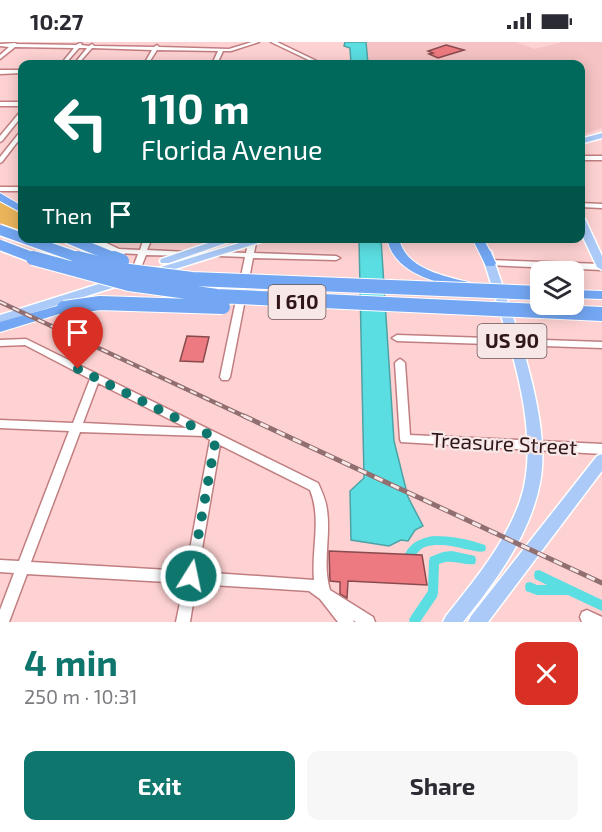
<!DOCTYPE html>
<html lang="en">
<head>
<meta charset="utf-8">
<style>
	body { margin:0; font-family:"Exo 2",sans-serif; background:#f7f7f7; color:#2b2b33; height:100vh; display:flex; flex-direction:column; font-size:22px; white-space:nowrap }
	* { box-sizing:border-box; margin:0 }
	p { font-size:20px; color:#7c7c81 }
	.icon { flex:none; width:33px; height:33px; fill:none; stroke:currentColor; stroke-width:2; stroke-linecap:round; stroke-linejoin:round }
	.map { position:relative; height:580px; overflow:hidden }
	.details { display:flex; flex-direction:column; background:#fff; flex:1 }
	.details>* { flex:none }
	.hud { position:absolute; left:18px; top:18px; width:567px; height:183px; border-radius:12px; box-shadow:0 3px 15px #0003; background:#00695c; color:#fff; overflow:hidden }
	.controls { position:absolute; left:530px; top:219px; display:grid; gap:12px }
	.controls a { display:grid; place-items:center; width:54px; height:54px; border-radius:12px; background:#fff; box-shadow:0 3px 15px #0003; font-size:30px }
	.pin { position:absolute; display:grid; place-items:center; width:51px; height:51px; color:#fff; margin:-62px -26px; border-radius:50% 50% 50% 0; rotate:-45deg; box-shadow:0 0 6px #0007 }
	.pin .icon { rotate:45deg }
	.me { position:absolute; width:66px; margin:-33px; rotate:10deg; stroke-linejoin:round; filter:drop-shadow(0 0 4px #0008) }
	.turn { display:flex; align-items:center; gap:21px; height:126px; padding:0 24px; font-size:27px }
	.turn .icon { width:78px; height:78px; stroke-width:2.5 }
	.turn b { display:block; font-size:42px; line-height:51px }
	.then { display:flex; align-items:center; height:57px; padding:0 24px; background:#0003; gap:12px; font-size:22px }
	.round { display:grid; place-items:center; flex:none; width:63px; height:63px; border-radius:12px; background:#f7f7f7 }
	.headline { display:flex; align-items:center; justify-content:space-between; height:102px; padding:0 24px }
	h1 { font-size:36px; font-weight:700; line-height:45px; color:#0f766e }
	.cta { display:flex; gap:12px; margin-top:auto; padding:12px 24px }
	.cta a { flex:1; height:69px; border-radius:12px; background:#0f766e; color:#fff; font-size:24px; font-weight:700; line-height:69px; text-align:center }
	.cta a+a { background:#f7f7f7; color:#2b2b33 }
	.status { display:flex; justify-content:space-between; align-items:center; height:42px; padding:0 30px; background:#fff; direction:ltr }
	.status svg { height:16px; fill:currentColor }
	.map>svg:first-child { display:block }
	.built { fill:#f5c3c4 }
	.green { fill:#eab45b }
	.water { fill:#5bdee1; stroke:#4ea2a5; stroke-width:1.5 }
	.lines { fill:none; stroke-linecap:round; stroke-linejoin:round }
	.canal { fill:#5bdee1; fill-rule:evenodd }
	.building { fill:#ee7a81; stroke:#884a4d; stroke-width:1.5 }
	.minor-casing { stroke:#c17e80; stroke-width:3 }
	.major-casing { stroke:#fff; stroke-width:3 }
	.highway-casing { stroke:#fff; stroke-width:2 }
	.minor { fill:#fff; fill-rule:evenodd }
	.major { fill:#abcaf8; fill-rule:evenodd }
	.highway { fill:#73a7f3; fill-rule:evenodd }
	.rail-far1-casing { stroke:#916e6f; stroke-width:4.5 }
	.rail-casing { stroke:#916e6f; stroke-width:5 }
	.rail-far1 { stroke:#f7e7e7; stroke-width:2; stroke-dasharray:7; stroke-linecap:butt }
	.rail { stroke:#f7e7e7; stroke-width:3; stroke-dasharray:9; stroke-linecap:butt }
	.highway-bridge-far1-casing { stroke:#fff; stroke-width:13; stroke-linecap:butt }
	.highway-bridge-casing { stroke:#fff; stroke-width:16; stroke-linecap:butt }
	.highway-bridge-far1 { stroke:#73a7f3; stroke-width:10 }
	.highway-bridge { stroke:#73a7f3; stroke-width:14 }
	.route { stroke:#0f766e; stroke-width:10; stroke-dasharray:0 18 }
	.labels { text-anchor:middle; stroke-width:4.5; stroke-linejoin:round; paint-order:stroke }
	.shield { fill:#f7e7e7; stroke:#6c5556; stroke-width:1.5 }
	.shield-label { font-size:20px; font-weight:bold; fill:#301618 }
	.street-label { font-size:21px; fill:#301618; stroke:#f7e7e7 }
</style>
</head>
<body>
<div class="status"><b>10:27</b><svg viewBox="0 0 49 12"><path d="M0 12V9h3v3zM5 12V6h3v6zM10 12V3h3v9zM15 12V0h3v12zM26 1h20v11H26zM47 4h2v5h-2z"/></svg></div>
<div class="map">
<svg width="602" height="580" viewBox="0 0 602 580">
	<rect width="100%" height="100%" fill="#fed2d2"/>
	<path class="built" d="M366,0H516L535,7L562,0H602V86L581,93L580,22H368Z"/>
	<path class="green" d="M0,158L22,172V190L0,181Z"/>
	<path class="water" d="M345,0H366L368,22H351L350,6L344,4Z
		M359,197H381L394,399L408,455L423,484L415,488L408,499L401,498L389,504L351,498L350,449L364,436Z"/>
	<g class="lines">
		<path class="canal" d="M434,494C451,494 468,497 485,503L486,506L485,509C478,511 472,508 465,507C453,504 438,501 425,505C419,507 416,514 410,517L406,515L405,512C411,500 421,496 434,494Z
			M452,509L475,514L476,518L475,522C463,524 452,516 439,522L438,551L437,555L420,580H410L409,578L411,574L428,549L429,519L430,515L443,510Z
			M539,528L602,558V569L568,553H537L526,549L525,545L526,541L530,540L537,543H547L535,537L534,533L535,529Z"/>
	</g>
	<path class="building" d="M446,3L464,8L438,16L429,12L433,11L428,9Z
		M187,294L209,295L203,320L180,319Z
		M329,509L422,513L427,543L348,539L347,556L340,552V540L330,539Z"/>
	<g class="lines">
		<g class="minor-casing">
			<path id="minor" d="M252,0H259L231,9H223L217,22H212L218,9L157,8L148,22H144L152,8L92,6L78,22H74L87,6H79L65,22H61L74,6L15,5L0,17V13L9,5L0,4V2L15,1L17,2L76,3L80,1L82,2L81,3L89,4L92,2L94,4L154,5L157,3L159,5L229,7Z
				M271,0H277L323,22H317Z
				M0,28H22V31L0,32Z
				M0,60H22V64H0Z
				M22,69V74L2,99L0,100V94L20,70Z
				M22,89V94L2,120L0,121V115L20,90Z
				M580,114H602V118H580Z
				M0,145H22V149H0Z
				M580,161L602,162V166L580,165Z
				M85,196H96L119,207L140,208L144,196H152L147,208L188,210L192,212L188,214L146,213L140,228L136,231L132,228L138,212L115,211Z
				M249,196H257L254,211L336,214L340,216L336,218L253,216L230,335L228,338H222L220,335L245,215L219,214L215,212L219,210L246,211Z
				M490,218L602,222V228L487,223L486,221Z
				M397,293L602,300V306L397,299L392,296Z
				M26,297L318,441C322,450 326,458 327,468C331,495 322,521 330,548L373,575L375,580H356L353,578L354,580H338L320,557L309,549L196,542L190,580H176L184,541L27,532L9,580H0V568L14,531L0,530V518L19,519L69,389L0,386V378L73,381L90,337L25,303L0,304V298ZM98,341L187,386L83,381ZM80,390L204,394L210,398L186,529L31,520ZM220,403L310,448C322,477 311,508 314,538L198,530Z
				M400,317L403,319L405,321L410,393L602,402V412L401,400L400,397L395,321L397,319Z
				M587,568L602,575V580H582L580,575L582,570Z"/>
		</g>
		<g class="major-casing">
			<path id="major" d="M602,91V96L580,102V97Z
				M580,174L585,177L602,214V228L597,225L580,189Z
				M223,196H240L169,221H161L160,219L161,217Z
				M256,196H274L156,233H148L147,231L148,229Z
				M486,206L491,209C511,272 553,376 540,441C530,493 496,539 463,580H443L446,574C474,539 505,502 520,459C545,386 502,281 481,209Z
				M121,235L126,239L125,242L0,281V273Z
				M602,412V429L488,580H468L471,574L597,414Z"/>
		</g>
		<g class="highway-casing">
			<path id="highway" d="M0,151L22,164V171L0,159Z
				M387,196H399C405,229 450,235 476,242L478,245L472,249C441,241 394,234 387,196Z
				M472,196H483L496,221L494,224H486Z
				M573,248L602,249V257L573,256Z
				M64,262L69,263L70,266L69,269L0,290V280Z"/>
		</g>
		<use href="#minor" class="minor"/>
		<use href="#major" class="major"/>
		<use href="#highway" class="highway"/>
		<g class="rail-far1-casing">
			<path id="rail-far1" d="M0,260L248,376"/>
		</g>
		<g class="rail-casing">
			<path id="rail" d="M244,374L602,541"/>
		</g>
		<use href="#rail-far1" class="rail-far1"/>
		<use href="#rail" class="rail"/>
		<g class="highway-bridge-far1-casing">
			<path id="highway-bridge-far1" d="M0,188L82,217
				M67,196L118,217
				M0,203L37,217"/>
		</g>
		<g class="highway-bridge-casing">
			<path id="highway-bridge" d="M33,216L129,242L217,254L602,272
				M78,216L129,229L192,237L540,251
				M114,216L122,219
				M64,266L100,261L223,265"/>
		</g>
		<use href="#highway-bridge-far1" class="highway-bridge-far1"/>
		<use href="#highway-bridge" class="highway-bridge"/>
	</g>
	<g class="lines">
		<path class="route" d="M78,327L216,396L191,534"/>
	</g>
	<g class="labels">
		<g class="shield">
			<rect x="268.5" y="243" width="57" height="34" rx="4.5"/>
			<rect x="477.5" y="282" width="69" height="34" rx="4.5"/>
		</g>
		<g class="shield-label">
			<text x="297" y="267">I 610</text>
			<text x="512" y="306">US 90</text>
		</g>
		<g class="street-label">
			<text transform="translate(504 402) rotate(3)" y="7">Treasure Street</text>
		</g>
	</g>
</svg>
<div class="controls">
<a><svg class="icon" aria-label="layers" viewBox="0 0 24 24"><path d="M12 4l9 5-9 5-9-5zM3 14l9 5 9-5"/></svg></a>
</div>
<div class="pin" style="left:78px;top:327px;background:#d93025"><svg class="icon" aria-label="arrive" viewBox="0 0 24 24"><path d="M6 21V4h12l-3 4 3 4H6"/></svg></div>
<svg class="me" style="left:191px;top:534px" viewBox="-20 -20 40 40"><circle r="17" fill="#0f766e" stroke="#fff" stroke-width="3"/><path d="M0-11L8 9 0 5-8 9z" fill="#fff"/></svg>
<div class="hud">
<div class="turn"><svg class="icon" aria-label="left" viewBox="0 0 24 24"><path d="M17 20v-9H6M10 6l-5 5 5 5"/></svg><div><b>110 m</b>Florida Avenue</div></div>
<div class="then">Then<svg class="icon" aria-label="arrive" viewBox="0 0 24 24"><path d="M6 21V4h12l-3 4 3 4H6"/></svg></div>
</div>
</div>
<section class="details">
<div class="headline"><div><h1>4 min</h1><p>250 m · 10:31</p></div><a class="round" style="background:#d93025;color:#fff"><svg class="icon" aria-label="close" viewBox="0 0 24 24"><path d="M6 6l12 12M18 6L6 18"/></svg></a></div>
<div class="cta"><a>Exit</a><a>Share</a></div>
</section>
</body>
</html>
